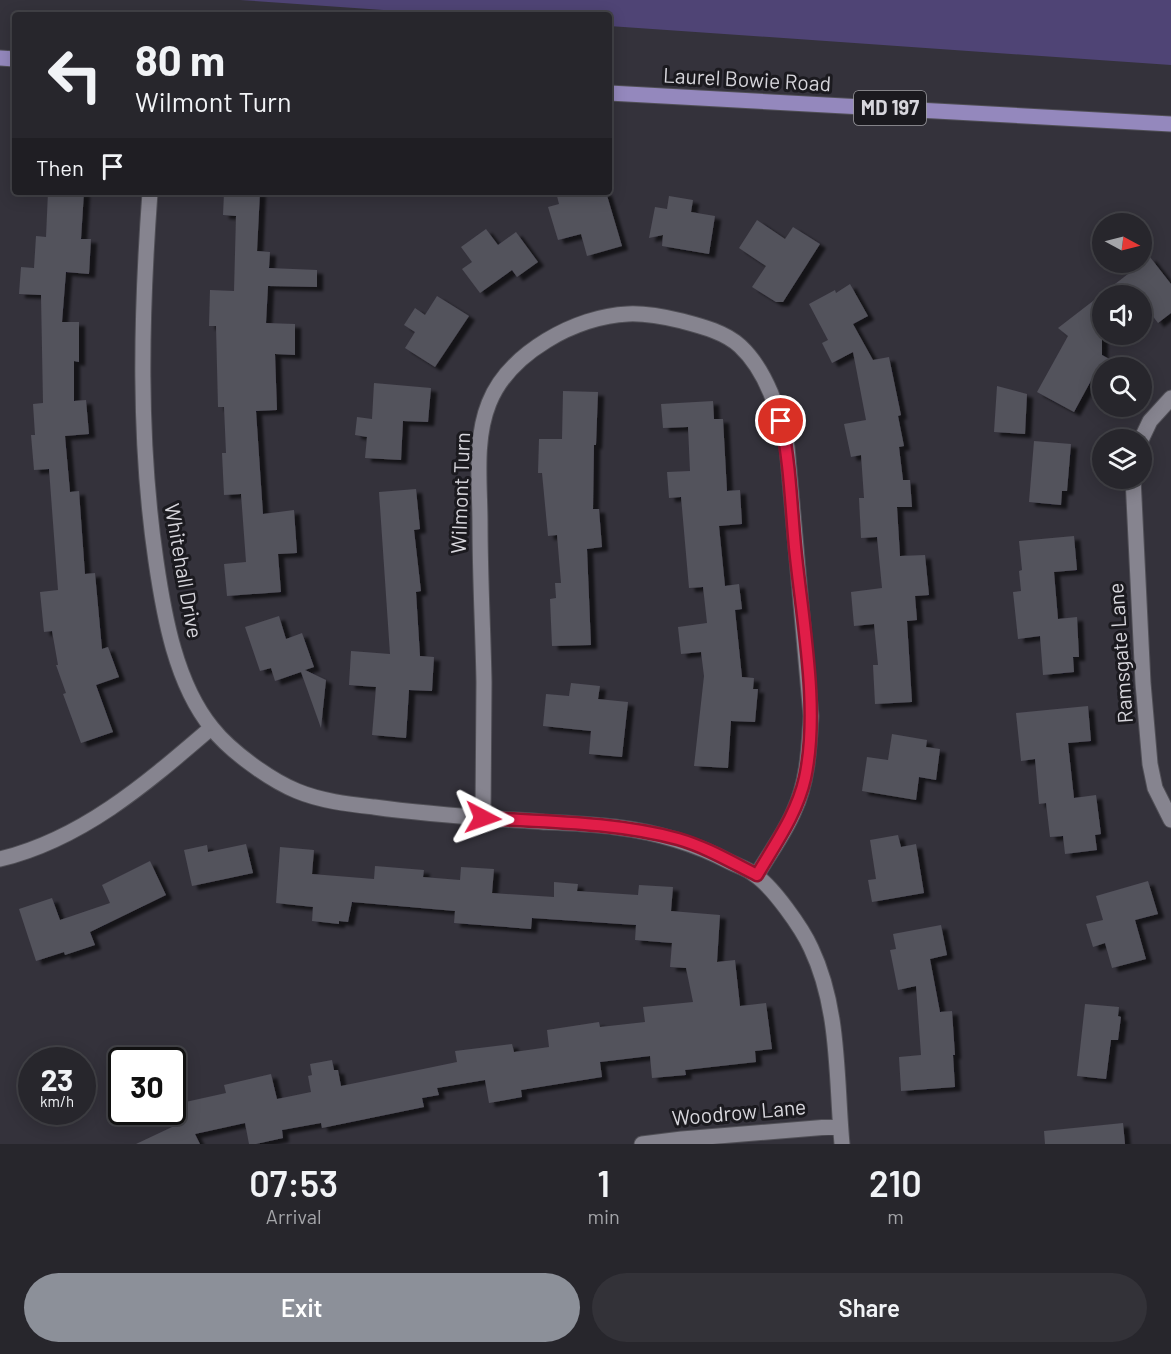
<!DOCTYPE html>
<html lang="en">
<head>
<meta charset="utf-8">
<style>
	body { margin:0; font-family:Barlow,sans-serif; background:#333238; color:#f1f3f6; height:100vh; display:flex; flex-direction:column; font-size:22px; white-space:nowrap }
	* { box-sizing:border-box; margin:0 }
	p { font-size:20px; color:#a4a5a9 }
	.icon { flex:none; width:33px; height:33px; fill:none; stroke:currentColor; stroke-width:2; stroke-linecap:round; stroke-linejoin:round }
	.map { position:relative; height:1144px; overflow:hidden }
	.sheet { display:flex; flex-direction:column; background:#27262c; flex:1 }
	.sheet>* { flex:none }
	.top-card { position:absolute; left:12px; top:12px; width:600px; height:183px; border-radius:6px; box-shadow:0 3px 15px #0003,0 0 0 2px #434348; background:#27262c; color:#f1f3f6; overflow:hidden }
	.needle { width:39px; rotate:97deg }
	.buttons { position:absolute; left:1092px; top:213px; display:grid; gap:12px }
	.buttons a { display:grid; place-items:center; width:60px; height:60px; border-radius:50%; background:#27262c; box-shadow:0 3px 15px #0003,0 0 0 2px #434348; font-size:30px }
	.speed { position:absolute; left:18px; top:1047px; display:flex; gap:12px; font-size:30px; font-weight:700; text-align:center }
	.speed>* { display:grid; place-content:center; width:78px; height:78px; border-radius:50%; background:#27262c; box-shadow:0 3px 15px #0003,0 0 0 2px #434348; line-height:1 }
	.speed small { font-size:15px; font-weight:400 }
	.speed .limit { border:3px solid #111; border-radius:9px; background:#fff; color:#111 }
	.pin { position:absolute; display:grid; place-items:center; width:51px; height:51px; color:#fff; margin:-26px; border:3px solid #fff; border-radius:50%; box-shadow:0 2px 6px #0007 }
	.me { position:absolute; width:66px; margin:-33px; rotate:94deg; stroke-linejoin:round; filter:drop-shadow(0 0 4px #0008) }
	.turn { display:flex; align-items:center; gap:21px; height:126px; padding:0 24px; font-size:27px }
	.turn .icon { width:78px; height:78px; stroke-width:2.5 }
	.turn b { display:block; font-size:42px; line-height:51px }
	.then { display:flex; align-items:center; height:57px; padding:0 24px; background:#0003; gap:12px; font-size:22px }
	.eta { display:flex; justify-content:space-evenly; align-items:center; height:102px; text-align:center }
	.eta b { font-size:36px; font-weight:600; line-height:42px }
	.cta { display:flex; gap:12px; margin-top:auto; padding:12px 24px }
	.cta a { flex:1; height:69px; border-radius:36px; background:#8c9099; color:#fff; font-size:24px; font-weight:600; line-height:69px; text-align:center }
	.cta a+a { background:#333238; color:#f1f3f6 }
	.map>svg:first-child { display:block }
	.green { fill:#4f4475 }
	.building { fill:#53525c; filter:url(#shadow) }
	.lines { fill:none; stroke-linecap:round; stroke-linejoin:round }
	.minor-casing { stroke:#504f56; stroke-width:17 }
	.primary-casing { stroke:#504f56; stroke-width:17 }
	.minor { stroke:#86848f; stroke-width:15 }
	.primary { stroke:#9488bd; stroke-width:15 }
	.route-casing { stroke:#92132f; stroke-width:15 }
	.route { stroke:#e11d48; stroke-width:10 }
	.labels { text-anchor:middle; stroke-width:6; stroke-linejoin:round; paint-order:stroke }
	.shield { fill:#1b1a1f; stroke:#9f9ea3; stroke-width:1.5 }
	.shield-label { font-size:20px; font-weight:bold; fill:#d7d6dc }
	.street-label { font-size:21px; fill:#d7d6dc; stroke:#1b1a1f }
</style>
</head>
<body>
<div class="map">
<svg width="1171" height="1144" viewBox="0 0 1171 1144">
	<defs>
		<filter id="shadow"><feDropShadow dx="6" dy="4" stdDeviation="1.5" flood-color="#0009"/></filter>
	</defs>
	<rect width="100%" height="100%" fill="#34323b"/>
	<path class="green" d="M240,0H1171V65L609,26V15H455Z"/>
	<path class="building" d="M48,192H84L81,239H91L89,274L66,272L62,322H79V362L74,361V401L86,400L89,434L65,436L70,492L79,491L85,574L95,573L102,649L108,647L119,677L96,685L113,732L81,743L63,694L66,693L56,665H58L52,631L44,632L40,592L58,590L49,469L34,470L31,435H35L33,404L43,403L41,295L19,294L21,267L34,268L36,236L46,237Z
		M260,192L257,251L270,252L269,268L317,270V287L268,286L266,323L295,324V355L275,354L277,410L256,411L263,514L294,510L297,553L278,554L281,592L227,596L224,564L246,562L241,494L224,495L222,453H226L224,407H218L216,326H209L210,290L234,291L236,216L223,215L224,193Z
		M556,192H606L622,246L587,256L581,234L558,240L548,207L559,204Z
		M669,196L693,200L691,212L715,216L709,254L662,246L663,235L649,238L655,207L667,209Z
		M757,220L785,239L793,227L820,244L783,302H776L752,287L766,266L739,248Z
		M486,229L498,245L516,232L538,262L517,277L512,270L480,293L462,269L472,262L461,247Z
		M1150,257L1171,284V313L1158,323L1142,302V296H1102V355L1111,360L1107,368H1102V376L1100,381L1093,377L1074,412L1037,392L1068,336L1058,328Z
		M850,284L868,316L853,324L873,360L889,357L901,415L898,416L904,446L899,447L903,480H910L912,507H897L900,556L925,555L929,595L915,596L917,620L907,621L912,702L875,704L873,665H878L874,624L854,626L851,592L882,588L877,537L861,538L859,498H864L861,455L851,457L844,424L866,420L853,352L832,363L822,343L828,340L809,304L835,290L836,293Z
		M437,296L469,316L435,367L405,348L415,332L404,325L415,308L425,315Z
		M374,383L431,388L428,422L403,421L401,460L365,458L367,437L355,435L357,417L372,419Z
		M997,386L1027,394L1025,434L994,432Z
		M563,391L598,392L596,445H594L593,509H599L602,547L587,549L591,645L552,646L550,599L556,598L555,583H561L557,535L548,536L542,473H538L539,439H562Z
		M713,401L714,419H723L727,491L740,490L742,524L719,526L725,586L739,584L742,609L735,610L742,677L754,678L753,689H758L755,722L731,721L728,768L694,766L704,676L701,652L681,654L678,627L707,623L703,587L689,588L681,497L669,498L667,472L690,471L688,427L663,428L661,404Z
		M1034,441L1071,444L1067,491H1062L1061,505L1029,502Z
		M416,489L420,529L414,530L421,591L416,592L420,656L434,657L432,691L409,690L406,738L372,735L376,687L349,685L351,651L390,654L379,492Z
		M1074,536L1077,570L1054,572L1058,619L1077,617L1079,657H1073L1074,672L1043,675L1040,636L1018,639L1013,592L1021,591L1019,571L1022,570L1019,541Z
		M279,616L286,639L302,633L314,667L305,670L326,680L321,728L301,672L275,681L271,668L260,671L245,627Z
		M571,683L600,686L598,699L628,702L622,757L589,754L591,731L543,726L546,694L569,696Z
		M1088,706L1091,741L1068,743L1074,798L1096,795L1101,834L1095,835L1097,850L1065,854L1063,836L1050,837L1046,803L1039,804L1035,759L1021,761L1016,713Z
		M892,734L927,740L926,747L940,749L936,780L919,777L916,800L862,791L867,757L888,760Z
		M898,835L901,847L916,844L924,893L872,902L868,880L876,879L870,840Z
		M246,844L253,873L192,886L184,850L207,845L208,852Z
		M280,847L314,850L312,874L374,879L375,866L424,870L423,877L460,880L461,867L494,869L492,893L554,897V882L578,884L577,891L638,895L639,885L673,887L671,911L720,915L717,962L735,960L740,1006L766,1003L772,1049L755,1051L756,1062L685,1070L686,1075L652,1078L650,1056L600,1062L602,1077L521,1090L522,1097L489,1103L485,1080L437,1088L439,1095L422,1098L424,1107L322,1128L321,1123L282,1130L283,1138L256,1144H249L245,1123L195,1134L200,1144H136L172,1127V1105L226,1093L224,1085L271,1074L277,1099L311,1092L308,1076L312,1075L310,1064L332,1060L334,1070H338L341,1086L457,1062L455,1051L512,1044L514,1052L549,1047L547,1030L599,1022L600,1027L645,1022L643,1007L693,1002L686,968L670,967L672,943L635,940L636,925L532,918L531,929L454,923L455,911L352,902L348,922L339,921V924L312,921L313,907L276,903Z
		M150,861L166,895L90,932L95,945L65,955L64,952L36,961L19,909L52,898L60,920L110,903L102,885Z
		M1148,881L1158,914L1135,920L1146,959L1112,968L1105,943L1093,947L1086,924L1103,920L1096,896Z
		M941,925L947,955L930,959L940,1012L952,1011L955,1055H953L955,1087L901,1091L899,1057L921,1055L916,986L898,990L890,950L896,949L893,934Z
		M1085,1004L1119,1007L1118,1016L1121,1017L1118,1040H1111L1106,1079L1077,1076Z
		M1123,1123L1125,1144H1045L1044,1131Z"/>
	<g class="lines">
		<g class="minor-casing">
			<path id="minor" d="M150,192C141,315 138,439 156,561C164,616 176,684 212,728C230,751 270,780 297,791C321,801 348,804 374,807C430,815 487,818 544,822C567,823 592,824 615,827C655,832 694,843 730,862C738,866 748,869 755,875C773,887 802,928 811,948C840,1009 836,1079 842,1144
				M1141,440L1150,421L1171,398
				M1133,478L1143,683L1150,764L1155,788L1171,820
				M483,818C483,773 484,727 484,682C483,629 480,577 480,524C480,484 474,440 489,403C509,353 576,316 628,314C646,313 665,317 682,321C701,326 725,332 740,346C767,371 779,412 787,447L811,716C809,748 808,781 794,811C785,833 769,854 757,875
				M0,859C83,839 148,782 211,728
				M642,1144L682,1139L840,1126"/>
		</g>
		<g class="primary-casing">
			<path id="primary" d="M0,58L15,59
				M609,93L1171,124"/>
		</g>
		<use href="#minor" class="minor"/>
		<use href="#primary" class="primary"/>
	</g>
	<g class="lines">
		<g class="route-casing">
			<path id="route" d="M483,818C548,822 614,822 678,839C706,847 731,862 757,875C775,844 797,814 805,778C820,708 802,619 795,547C791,504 790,463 781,421"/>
		</g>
		<use href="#route" class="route"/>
	</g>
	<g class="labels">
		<rect class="shield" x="854" y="91" width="72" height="34" rx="4.5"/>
		<g class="shield-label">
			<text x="890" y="115">MD 197</text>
		</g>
		<g class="street-label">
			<text transform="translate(747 80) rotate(3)" y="7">Laurel Bowie Road</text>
			<text transform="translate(461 493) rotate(-88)" y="7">Wilmont Turn</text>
			<text transform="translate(183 571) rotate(80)" y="7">Whitehall Drive</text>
			<text transform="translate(1121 653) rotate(-94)" y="7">Ramsgate Lane</text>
			<text transform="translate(739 1113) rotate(-5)" y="7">Woodrow Lane</text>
		</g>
	</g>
</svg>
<div class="buttons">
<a><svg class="needle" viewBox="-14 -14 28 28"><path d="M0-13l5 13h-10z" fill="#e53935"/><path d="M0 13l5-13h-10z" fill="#a4a5a9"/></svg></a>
<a><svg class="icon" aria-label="sound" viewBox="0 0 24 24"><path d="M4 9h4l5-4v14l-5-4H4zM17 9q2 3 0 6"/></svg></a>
<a><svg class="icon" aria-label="search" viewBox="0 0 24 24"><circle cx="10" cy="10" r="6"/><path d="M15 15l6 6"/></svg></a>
<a><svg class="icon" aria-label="layers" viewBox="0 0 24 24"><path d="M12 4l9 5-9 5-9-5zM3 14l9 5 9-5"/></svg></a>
</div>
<div class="speed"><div>23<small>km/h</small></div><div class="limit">30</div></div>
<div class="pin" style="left:781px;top:421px;background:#d93025"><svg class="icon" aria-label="arrive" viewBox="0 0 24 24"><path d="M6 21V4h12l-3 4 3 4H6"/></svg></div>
<svg class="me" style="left:483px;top:818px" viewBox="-20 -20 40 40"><path d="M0-17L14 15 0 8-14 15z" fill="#e11d48" stroke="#fff" stroke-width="4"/></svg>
<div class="top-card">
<div class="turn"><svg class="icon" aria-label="left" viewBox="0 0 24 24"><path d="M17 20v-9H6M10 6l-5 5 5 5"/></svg><div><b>80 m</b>Wilmont Turn</div></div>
<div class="then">Then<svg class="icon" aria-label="arrive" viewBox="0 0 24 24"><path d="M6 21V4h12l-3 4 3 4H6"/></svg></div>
</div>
</div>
<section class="sheet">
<div class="eta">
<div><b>07:53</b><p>Arrival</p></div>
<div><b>1</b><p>min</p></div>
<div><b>210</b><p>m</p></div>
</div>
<div class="cta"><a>Exit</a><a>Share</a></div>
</section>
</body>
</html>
